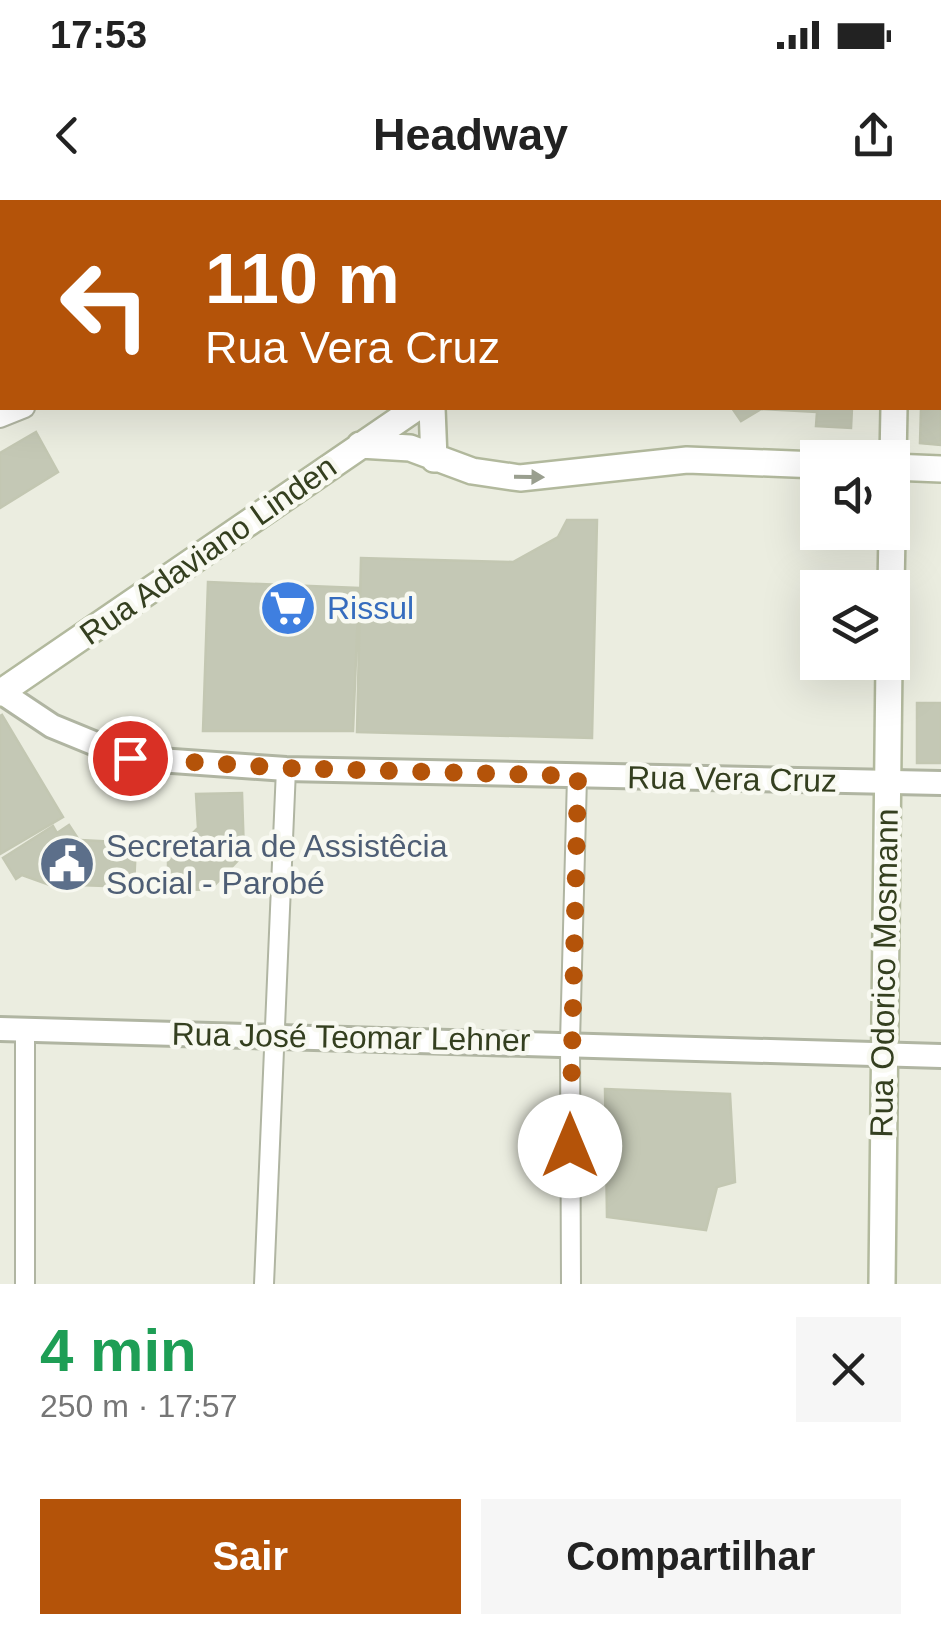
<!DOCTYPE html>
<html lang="pt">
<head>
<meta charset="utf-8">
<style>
	body { margin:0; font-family:Helvetica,sans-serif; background:#f6f6f6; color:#222; height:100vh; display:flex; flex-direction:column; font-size:38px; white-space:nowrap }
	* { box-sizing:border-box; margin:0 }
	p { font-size:32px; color:#767676 }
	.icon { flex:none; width:55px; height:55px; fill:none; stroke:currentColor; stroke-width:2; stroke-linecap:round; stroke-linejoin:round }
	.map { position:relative; height:1084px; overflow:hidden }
	.side { display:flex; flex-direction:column; background:#fff; flex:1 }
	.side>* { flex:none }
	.guide { position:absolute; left:0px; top:0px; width:942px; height:210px; box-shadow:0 10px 40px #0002; background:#b45309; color:#fff; overflow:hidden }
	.buttons { position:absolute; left:800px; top:240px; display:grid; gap:20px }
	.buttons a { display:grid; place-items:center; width:110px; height:110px; border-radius:0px; background:#fff; box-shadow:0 10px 40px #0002; font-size:50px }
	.pin { position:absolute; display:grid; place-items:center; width:85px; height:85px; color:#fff; margin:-42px; border:5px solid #fff; border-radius:50%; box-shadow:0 2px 10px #0007 }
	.me { position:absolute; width:110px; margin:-55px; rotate:0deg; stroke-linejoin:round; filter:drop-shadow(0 0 8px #0008) }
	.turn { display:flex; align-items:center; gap:35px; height:210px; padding:0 40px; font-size:45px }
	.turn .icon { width:130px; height:130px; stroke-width:2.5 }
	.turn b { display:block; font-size:70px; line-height:85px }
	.round { display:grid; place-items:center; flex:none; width:105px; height:105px; border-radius:0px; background:#f6f6f6 }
	.summary { display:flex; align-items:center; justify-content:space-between; height:170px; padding:0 40px }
	h1 { font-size:60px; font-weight:700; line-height:75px; color:#1e9e55 }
	.action { display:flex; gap:20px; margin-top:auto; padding:20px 40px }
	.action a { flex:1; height:115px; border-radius:0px; background:#b45309; color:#fff; font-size:40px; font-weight:700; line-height:115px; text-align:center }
	.action a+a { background:#f6f6f6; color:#222 }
	.status { display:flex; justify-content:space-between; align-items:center; height:70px; padding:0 50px; background:#fff; direction:ltr }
	.status svg { height:28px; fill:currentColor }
	header { display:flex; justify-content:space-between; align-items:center; height:130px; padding:0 40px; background:#fff; font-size:45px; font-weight:700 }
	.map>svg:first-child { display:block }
	.building { fill:#c4c8b5; stroke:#c3c7b2; stroke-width:2.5 }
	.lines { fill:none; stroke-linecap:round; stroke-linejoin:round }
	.minor-casing { stroke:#b0b5a2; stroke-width:22 }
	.tertiary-casing { stroke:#b0b5a2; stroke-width:28 }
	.secondary-casing { stroke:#b2b99d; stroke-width:30 }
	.minor { stroke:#fff; stroke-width:18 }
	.tertiary { stroke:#fff; stroke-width:22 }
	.secondary { stroke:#fff; stroke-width:25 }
	.oneway { fill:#9a9f8f }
	.route { stroke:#b45309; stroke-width:18; stroke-dasharray:0 32.4 }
	.labels { text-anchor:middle; stroke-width:9; stroke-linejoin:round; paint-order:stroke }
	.street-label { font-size:32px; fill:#343f1f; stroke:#f8f9f1 }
	.shop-label { font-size:32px; fill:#366cbe; stroke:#f8f9f1; text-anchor:start }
	.service-label { font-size:32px; fill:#4e5e75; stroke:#f8f9f1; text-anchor:start }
</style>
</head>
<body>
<div class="status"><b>17:53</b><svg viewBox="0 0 49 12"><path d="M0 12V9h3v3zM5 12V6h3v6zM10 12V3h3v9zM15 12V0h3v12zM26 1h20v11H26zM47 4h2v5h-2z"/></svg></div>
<header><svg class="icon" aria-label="back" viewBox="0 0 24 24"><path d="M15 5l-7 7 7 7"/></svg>Headway<svg class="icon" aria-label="share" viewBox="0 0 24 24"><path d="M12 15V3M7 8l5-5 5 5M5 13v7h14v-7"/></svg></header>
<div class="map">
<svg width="941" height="1084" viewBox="0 0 941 1084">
	<rect width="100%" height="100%" fill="#ebede0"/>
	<path class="building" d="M940,146L941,245L920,243L921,208H940Z
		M732,208H763L741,221Z
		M852,208L851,228L816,226L817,212L760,209Z
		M36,232L58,272L0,308V253Z
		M567,320H597L592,538L357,532L361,358L513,362L558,337Z
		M208,382L359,388L353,531H203Z
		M917,503H941V563H917Z
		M2,515L63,617L0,654V516Z
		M242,593L244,654L210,690L168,689V646H180L198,628L196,594Z
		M69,625L79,640L66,648L74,659L73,670L50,685L22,675L16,679L3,658L53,626L57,633Z
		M80,640L136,643L134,687L78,685Z
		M605,889L730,894L735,982L717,987L706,1030L607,1017Z"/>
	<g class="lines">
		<g class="minor-casing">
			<path id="minor" d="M311,2L313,0
				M0,218L25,208
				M25,1084V829
				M264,1084L286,569
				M571,1084L570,842L577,577"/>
		</g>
		<g class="tertiary-casing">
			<path id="tertiary" d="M897,2V0
				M1,492L52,526L130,558L286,569L941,583
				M0,829L941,856"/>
		</g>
		<g class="secondary-casing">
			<path id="secondary" d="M684,0L687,2
				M733,0L735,2
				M940,37H941
				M432,208L434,259
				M360,245L410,248L472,271L520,278L687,260L818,265
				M892,267L941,269
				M892,312L894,208
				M891,388L892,332
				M0,493L416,208
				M882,1084L889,462"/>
		</g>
		<use href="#minor" class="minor"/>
		<use href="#tertiary" class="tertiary"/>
		<use href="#secondary" class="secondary"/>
	</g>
	<defs><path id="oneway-solid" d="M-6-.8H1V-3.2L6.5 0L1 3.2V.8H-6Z" transform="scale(2.5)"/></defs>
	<use class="oneway" href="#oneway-solid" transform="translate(529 277) rotate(1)"/>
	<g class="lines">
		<path class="route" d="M130,558L286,568L578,576L570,946"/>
	</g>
	<defs>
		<g id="supermarket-disc" transform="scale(2.875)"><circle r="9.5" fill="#3f7fe0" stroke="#f8f9f1"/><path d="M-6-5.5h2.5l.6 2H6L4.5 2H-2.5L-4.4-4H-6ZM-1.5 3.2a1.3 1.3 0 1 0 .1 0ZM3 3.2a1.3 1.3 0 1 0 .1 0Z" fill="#fff"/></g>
		<g id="civic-disc" transform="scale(2.875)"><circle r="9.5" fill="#5c6f8a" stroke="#f8f9f1"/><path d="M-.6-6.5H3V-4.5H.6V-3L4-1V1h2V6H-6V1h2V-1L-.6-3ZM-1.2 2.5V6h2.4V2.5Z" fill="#fff"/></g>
	</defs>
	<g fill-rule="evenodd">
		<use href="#supermarket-disc" x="288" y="408"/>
		<use href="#civic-disc" x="67" y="664"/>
	</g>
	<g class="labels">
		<g class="street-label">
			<text transform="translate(208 350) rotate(-35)" y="11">Rua Adaviano Linden</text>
			<text transform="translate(732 579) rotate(1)" y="11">Rua Vera Cruz</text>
			<text transform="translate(884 773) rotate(-89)" y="11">Rua Odorico Mosmann</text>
			<text transform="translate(351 837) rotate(1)" y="11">Rua José Teomar Lehner</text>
		</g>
		<g class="shop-label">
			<text x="327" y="419">Rissul</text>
		</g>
		<g class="service-label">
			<text x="106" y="657">Secretaria de Assistêcia<tspan x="106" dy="37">Social - Parobé</tspan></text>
		</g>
	</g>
</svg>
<div class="buttons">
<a><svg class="icon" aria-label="sound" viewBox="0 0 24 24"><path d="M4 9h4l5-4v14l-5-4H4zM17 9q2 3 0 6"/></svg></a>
<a><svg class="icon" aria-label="layers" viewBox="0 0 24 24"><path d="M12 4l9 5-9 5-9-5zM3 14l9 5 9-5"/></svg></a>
</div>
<div class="pin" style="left:130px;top:558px;background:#d93025"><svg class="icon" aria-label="arrive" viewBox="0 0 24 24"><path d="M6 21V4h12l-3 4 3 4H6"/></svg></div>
<svg class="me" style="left:570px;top:946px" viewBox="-20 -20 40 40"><circle r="19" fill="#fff"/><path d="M0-13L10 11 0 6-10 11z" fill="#b45309"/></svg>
<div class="guide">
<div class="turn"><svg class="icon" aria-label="left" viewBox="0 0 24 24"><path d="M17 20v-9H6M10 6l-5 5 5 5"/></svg><div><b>110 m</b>Rua Vera Cruz</div></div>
</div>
</div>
<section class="side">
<div class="summary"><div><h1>4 min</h1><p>250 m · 17:57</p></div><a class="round"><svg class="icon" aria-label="close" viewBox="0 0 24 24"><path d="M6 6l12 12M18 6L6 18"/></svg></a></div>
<div class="action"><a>Sair</a><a>Compartilhar</a></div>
</section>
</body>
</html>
